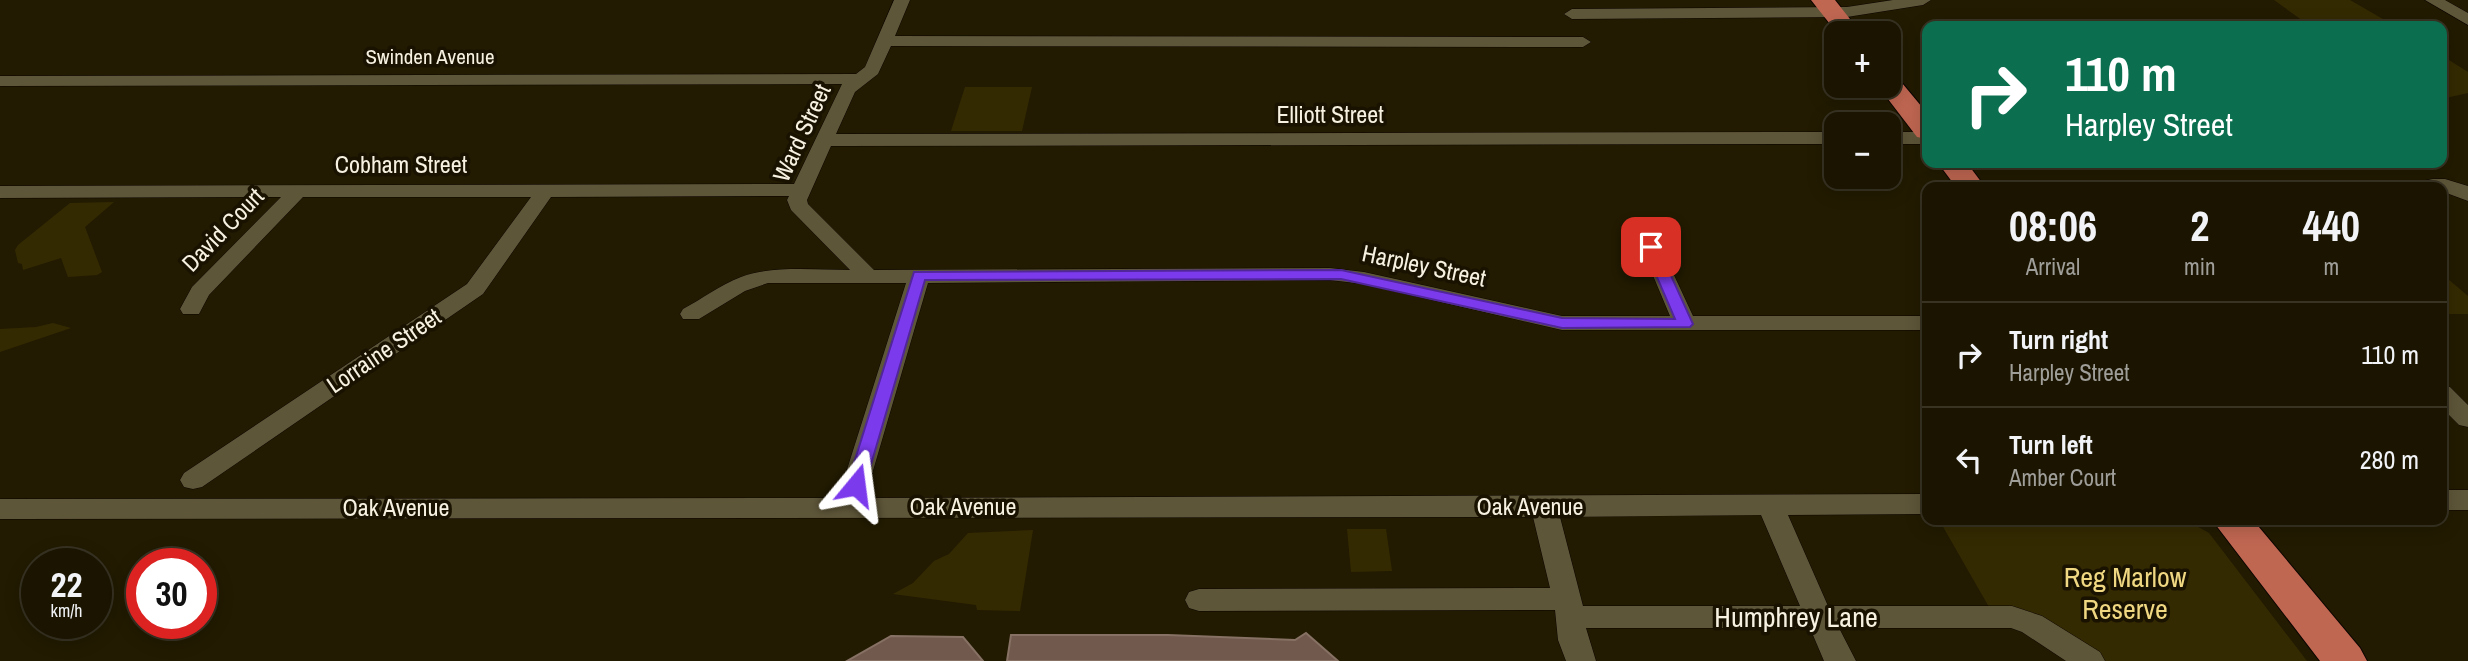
<!DOCTYPE html>
<html lang="en">
<head>
<meta charset="utf-8">
<style>
	body { margin:0; font-family:"Archivo Narrow",sans-serif; background:#272110; color:#f1f3f6; height:100vh; display:flex; flex-direction:column; font-size:26px; white-space:nowrap }
	* { box-sizing:border-box; margin:0 }
	p { font-size:23px; color:#9f9e99 }
	.icon { flex:none; width:38px; height:38px; fill:none; stroke:currentColor; stroke-width:2; stroke-linecap:round; stroke-linejoin:round }
	.map { position:relative; flex:1; overflow:hidden }
	.drawer { position:absolute; left:1922px; top:182px; width:525px; height:343px; display:flex; flex-direction:column; background:#1a1401; border-radius:14px; box-shadow:0 4px 18px #0003,0 0 0 2px #383323 }
	.drawer>* { flex:none }
	.hud { position:absolute; left:1922px; top:21px; width:525px; height:147px; border-radius:14px; box-shadow:0 4px 18px #0003,0 0 0 2px #383323; background:#0b6e4f; color:#fff; overflow:hidden }
	.tools { position:absolute; left:1824px; top:21px; display:grid; gap:14px }
	.tools a { display:grid; place-items:center; width:77px; height:77px; border-radius:14px; background:#1a1401; box-shadow:0 4px 18px #0003,0 0 0 2px #383323; font-size:35px }
	.speed { position:absolute; left:21px; top:548px; display:flex; gap:14px; font-size:35px; font-weight:700; text-align:center }
	.speed>* { display:grid; place-content:center; width:91px; height:91px; border-radius:50%; background:#1a1401; box-shadow:0 4px 18px #0003,0 0 0 2px #383323; line-height:1 }
	.speed small { font-size:18px; font-weight:400 }
	.speed .limit { border:10px solid #d22; background:#fff; color:#111 }
	.pin { position:absolute; display:grid; place-items:center; width:60px; height:60px; color:#fff; margin:-30px; border-radius:14px; box-shadow:0 4px 10px #0006 }
	.me { position:absolute; width:77px; margin:-38px; rotate:16deg; stroke-linejoin:round; filter:drop-shadow(0 0 5px #0008) }
	.turn { display:flex; align-items:center; gap:24px; height:147px; padding:0 28px; font-size:32px }
	.turn .icon { width:91px; height:91px; stroke-width:2.5 }
	.turn b { display:block; font-size:49px; line-height:60px }
	.eta { display:flex; justify-content:space-evenly; align-items:center; height:119px; text-align:center }
	.eta b { font-size:42px; font-weight:700; line-height:49px }
	ul { padding:0; list-style:none }
	li { display:flex; align-items:center; gap:21px; height:105px; padding:0 28px; border-top:2px solid #383323 }
	li div { flex:1 }
	li b { display:block; font-size:26px }
	li em { font-style:normal }
	.map>svg:first-child { display:block }
	.green { fill:#342a02 }
	.building { fill:#71594d; stroke:#867164; stroke-width:2 }
	.lines { fill:none; stroke-linecap:round; stroke-linejoin:round }
	.minor-casing { stroke:#0c0500; stroke-width:1 }
	.highway-casing { stroke:#0c0500; stroke-width:2 }
	.minor { fill:#5e5639; fill-rule:evenodd }
	.highway { fill:#c06752; fill-rule:evenodd }
	.route { fill:#7c3aed; stroke:#51269a; stroke-width:2 }
	.labels { text-anchor:middle; stroke-width:7; stroke-linejoin:round; paint-order:stroke }
	.far-street-label { font-size:21px; fill:#f6f1e1; stroke:#191200 }
	.street-label { font-size:24px; fill:#f6f1e1; stroke:#191200 }
	.near-park-label { font-size:28px; fill:#f0d781; stroke:#191200 }
	.near-street-label { font-size:28px; fill:#f6f1e1; stroke:#191200 }
</style>
</head>
<body>
<div class="map">
<svg width="2468" height="661" viewBox="0 0 2468 661">
	<rect width="100%" height="100%" fill="#221b01"/>
	<path class="green" d="M2274,0H2350L2395,26H2310Z
		M2441,55L2468,72V93L2441,99Z
		M965,87H1032L1022,131H951Z
		M114,202L85,227L102,272L97,275L68,277L61,258L23,270L22,264L18,263L15,250L18,245L70,203Z
		M2441,273L2468,296V314H2441Z
		M53,323L71,328L0,352V329L36,327Z
		M2193,524L2209,533L2307,661H2105L1989,607L1942,525Z
		M1347,529H1386L1392,571L1351,572Z
		M1033,530L1020,611L977,610L976,605L893,594L913,583L934,561L949,554L968,533Z"/>
	<path class="building" d="M1306,633L1338,661H1007L1011,635H1168L1295,640Z
		M891,636L963,637L983,661H847Z"/>
	<g class="lines">
		<g class="minor-casing">
			<path id="minor" d="M894,0H910L895,36L1583,37L1591,42L1583,47L891,46L878,74L855,92L836,134L1836,132V144L831,146L807,200L808,204L874,270L1330,268L1364,272L1562,316H1670L1641,247L1644,243H1658L1661,247L1693,316H1927V330H1562L1364,284L1330,280L928,283L865,498L1927,494V514L1788,515L1828,606H2012L2042,616L2100,652L2105,661H2066L2022,632L2011,628H1839L1856,661H1824L1810,628H1586L1596,661H1566L1558,640L1555,610L1199,611L1189,608L1185,600L1189,592L1199,589L1550,588L1533,517L0,519V499L838,498L906,283H768L745,291L699,319H683L680,314L683,309C702,299 720,285 741,277C774,265 815,270 850,270L791,210L787,200L789,196L551,197L483,294L202,487L193,489L184,487L180,480L184,473L467,284L531,197H303L209,295L199,314H183L180,309L192,287L281,197L0,198V186L794,184L842,84L0,86V76L856,74L865,67ZM1761,515L1800,606H1583L1560,517Z
				M1893,0H1931L1923,5L1847,17L1572,19L1564,14L1572,9L1847,7Z
				M2425,0H2445L2468,13V25Z
				M1888,132H1927V144H1888Z
				M2433,179H2445L2468,186V201L2441,191V187H2410L2413,183Z
				M2441,385L2450,387L2468,405V427L2459,425L2441,407Z
				M2441,490H2468V510H2441Z"/>
		</g>
		<g class="highway-casing">
			<path id="highway" d="M1811,0H1835L1861,33H1837Z
				M1888,74L1897,77L1927,113V139L1917,137L1878,86H1888Z
				M1938,163H1967L1985,187H1956Z
				M2212,520H2253L2360,648L2367,661H2320Z"/>
		</g>
		<use href="#minor" class="minor"/>
		<use href="#highway" class="highway"/>
	</g>
	<path class="route" d="M1651,243L1658,247L1693,324L1690,327L1562,328L1341,279L925,280L865,485L862,490H849L847,485L914,272L1341,270L1562,318L1675,319L1644,247Z"/>
	<g class="labels">
		<g class="far-street-label">
			<text x="430" y="64">Swinden Avenue</text>
		</g>
		<g class="street-label">
			<text x="1330" y="123">Elliott Street</text>
			<text transform="translate(802 133) rotate(-65)" y="8">Ward Street</text>
			<text x="401" y="173">Cobham Street</text>
			<text transform="translate(223 230) rotate(-46)" y="8">David Court</text>
			<text transform="translate(1424 266) rotate(12)" y="8">Harpley Street</text>
			<text transform="translate(384 351) rotate(-34)" y="8">Lorraine Street</text>
			<text x="963" y="515">Oak Avenue</text>
			<text x="1530" y="515">Oak Avenue</text>
			<text x="396" y="516">Oak Avenue</text>
		</g>
		<g class="near-park-label">
			<text x="2125" y="587">Reg Marlow<tspan x="2125" dy="32">Reserve</tspan></text>
		</g>
		<g class="near-street-label">
			<text x="1796" y="627">Humphrey Lane</text>
		</g>
	</g>
</svg>
<div class="tools">
<a>+</a>
<a>−</a>
</div>
<div class="speed"><div>22<small>km/h</small></div><div class="limit">30</div></div>
<div class="pin" style="left:1651px;top:247px;background:#d93025"><svg class="icon" aria-label="arrive" viewBox="0 0 24 24"><path d="M6 21V4h12l-3 4 3 4H6"/></svg></div>
<svg class="me" style="left:856px;top:485px" viewBox="-20 -20 40 40"><path d="M0-17L14 15 0 8-14 15z" fill="#7c3aed" stroke="#fff" stroke-width="4"/></svg>
<div class="hud">
<div class="turn"><svg class="icon" aria-label="right" viewBox="0 0 24 24"><path d="M7 20v-9h11M14 6l5 5-5 5"/></svg><div><b>110 m</b>Harpley Street</div></div>
</div>
<section class="drawer">
<div class="eta">
<div><b>08:06</b><p>Arrival</p></div>
<div><b>2</b><p>min</p></div>
<div><b>440</b><p>m</p></div>
</div>
<ul>
<li><svg class="icon" aria-label="right" viewBox="0 0 24 24"><path d="M7 20v-9h11M14 6l5 5-5 5"/></svg><div><b>Turn right</b><p>Harpley Street</p></div><em>110 m</em></li>
<li><svg class="icon" aria-label="left" viewBox="0 0 24 24"><path d="M17 20v-9H6M10 6l-5 5 5 5"/></svg><div><b>Turn left</b><p>Amber Court</p></div><em>280 m</em></li>
</ul>
</section>
</div>
</body>
</html>
